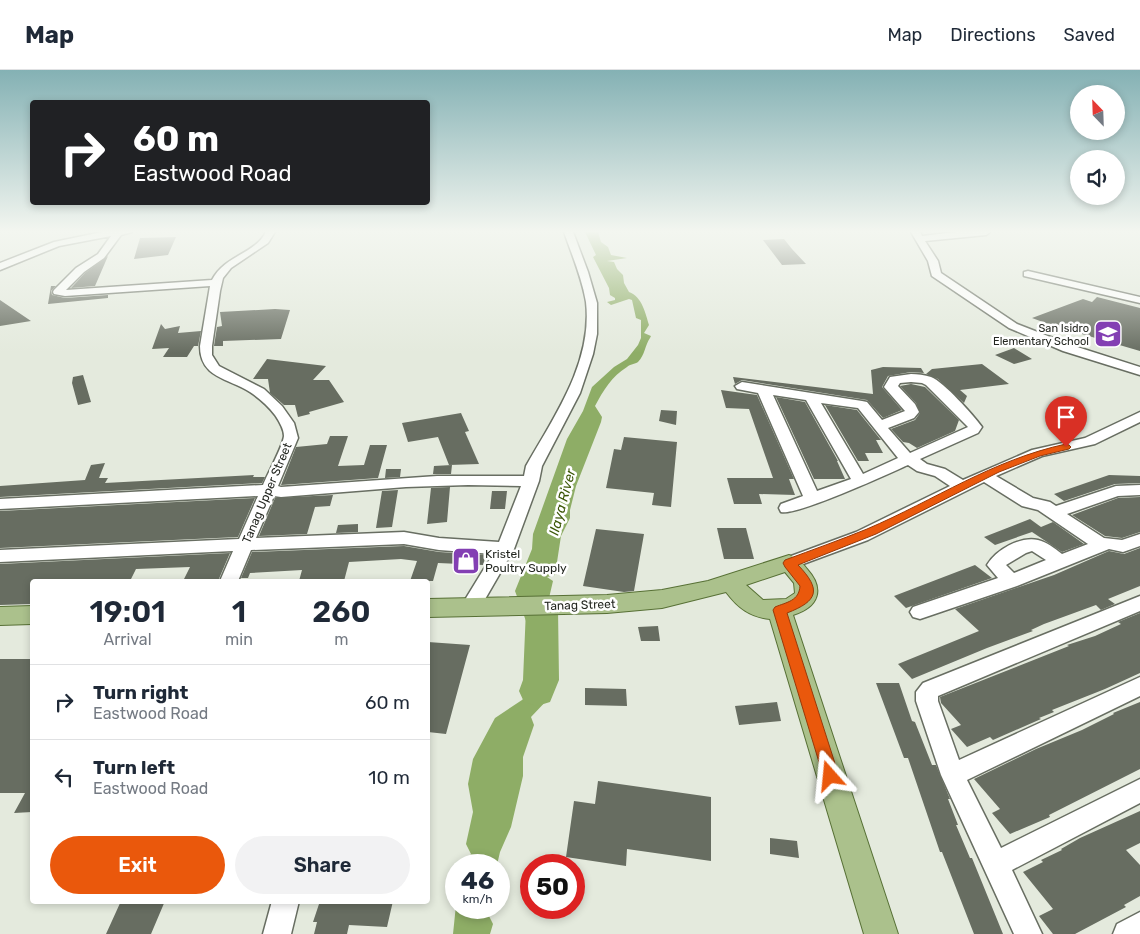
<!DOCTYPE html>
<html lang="en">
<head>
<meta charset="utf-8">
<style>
	body { margin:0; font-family:Rubik,sans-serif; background:#f2f2f3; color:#1f2937; height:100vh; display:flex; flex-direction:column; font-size:19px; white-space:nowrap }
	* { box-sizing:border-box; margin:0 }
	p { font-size:16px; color:#747a83 }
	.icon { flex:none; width:28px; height:28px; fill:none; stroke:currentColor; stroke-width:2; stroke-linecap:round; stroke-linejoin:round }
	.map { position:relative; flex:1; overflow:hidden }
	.side { position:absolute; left:30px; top:509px; width:400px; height:325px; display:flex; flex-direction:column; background:#fff; border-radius:5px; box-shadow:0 2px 8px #0003 }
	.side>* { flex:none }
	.hud { position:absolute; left:30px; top:30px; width:400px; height:105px; border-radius:5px; box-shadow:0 2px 8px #0003; background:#202124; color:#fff; overflow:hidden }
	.needle { width:32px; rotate:337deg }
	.tools { position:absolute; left:1070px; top:15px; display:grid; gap:10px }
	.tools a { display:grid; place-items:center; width:55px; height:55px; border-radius:50%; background:#fff; box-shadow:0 2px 8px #0003; font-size:25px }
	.speed { position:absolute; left:445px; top:784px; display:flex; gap:10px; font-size:25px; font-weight:700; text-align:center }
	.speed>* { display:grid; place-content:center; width:65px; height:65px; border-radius:50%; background:#fff; box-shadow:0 2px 8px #0003; line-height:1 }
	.speed small { font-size:12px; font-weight:400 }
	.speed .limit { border:8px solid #d22; background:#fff; color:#111 }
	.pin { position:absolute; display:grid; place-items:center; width:42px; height:42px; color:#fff; margin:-51px -21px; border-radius:50% 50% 50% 0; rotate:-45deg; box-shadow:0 0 5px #0007 }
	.pin .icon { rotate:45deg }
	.me { position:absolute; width:55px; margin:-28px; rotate:342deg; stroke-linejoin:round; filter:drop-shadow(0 0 4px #0008) }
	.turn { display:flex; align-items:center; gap:18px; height:105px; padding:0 20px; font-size:22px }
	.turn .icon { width:65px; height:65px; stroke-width:2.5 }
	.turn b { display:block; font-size:35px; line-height:42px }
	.eta { display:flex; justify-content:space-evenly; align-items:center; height:85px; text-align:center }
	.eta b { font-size:30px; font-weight:600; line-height:35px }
	.button { display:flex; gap:10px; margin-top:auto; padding:10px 20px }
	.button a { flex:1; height:58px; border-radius:30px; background:#ea580c; color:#fff; font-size:20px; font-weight:600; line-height:58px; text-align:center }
	.button a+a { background:#f2f2f3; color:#1f2937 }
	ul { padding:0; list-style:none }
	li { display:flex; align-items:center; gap:15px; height:75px; padding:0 20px; border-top:1px solid #e0e1e3 }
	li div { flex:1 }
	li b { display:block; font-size:19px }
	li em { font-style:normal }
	header { display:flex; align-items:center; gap:30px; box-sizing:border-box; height:70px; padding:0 25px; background:#fff; border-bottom:1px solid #e0e1e3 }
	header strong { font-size:24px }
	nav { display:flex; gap:28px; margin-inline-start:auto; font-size:18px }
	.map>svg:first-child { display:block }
	.water { fill:#8ead66 }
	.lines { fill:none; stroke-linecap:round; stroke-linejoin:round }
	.river { fill:#8ead66; fill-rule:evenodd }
	.building { fill:#676d61 }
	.minor-casing { stroke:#686e62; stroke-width:3 }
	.major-casing { stroke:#577035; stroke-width:2 }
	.minor { fill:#fff; fill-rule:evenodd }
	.major { fill:#abc18c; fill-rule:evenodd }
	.route { fill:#ea580c; stroke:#983908 }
	.labels { text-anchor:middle; stroke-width:5; stroke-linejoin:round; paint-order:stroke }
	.far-poi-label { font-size:11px; fill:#242721; stroke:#fff; text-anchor:end }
	.street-label { font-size:12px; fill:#242721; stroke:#fff }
	.poi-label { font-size:12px; fill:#242721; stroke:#fff; text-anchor:start }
	.water-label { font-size:14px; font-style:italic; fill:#3d5809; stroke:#fff }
</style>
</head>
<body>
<header>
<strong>Map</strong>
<nav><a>Map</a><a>Directions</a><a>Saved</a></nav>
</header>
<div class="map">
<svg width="1140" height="864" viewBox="0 0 1140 864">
	<rect width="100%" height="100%" fill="#e4eadd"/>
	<path class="water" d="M585,162H598L601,172L608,177L611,185L627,188L607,191L614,192L617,199L623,205L624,213L629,222C642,226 646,245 649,255L644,263L651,266L650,268C645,275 645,285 638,292C635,294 630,294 627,297C612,306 603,321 595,336L602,347L601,352L576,416L570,440V448L561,466L555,505L547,507L553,511L542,558H548L547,562L551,571H548L540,580L542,581L540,584L549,586L550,591L548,593L551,596L545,607L551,616L549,628L531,647L534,655L523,687V706L511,757L500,782L497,795H463L471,784L466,774L473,742L468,714L473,689L495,648L522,630L531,621L535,608V594L530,577V562L515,521L532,479L533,464L567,369L583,341L592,317L614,297L627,289L638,275L641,268V250L636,248L632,230L629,229L611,235L607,232L615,230V228L610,225L609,218L593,187L596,185Z
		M456,835V838H485L493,854L490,864H453Z"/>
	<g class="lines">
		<path class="river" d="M542,527L553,530L558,539L559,610L550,632L537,636L524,632L519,621L523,610L526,539L531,530Z"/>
	</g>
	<path class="building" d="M176,167L168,185L134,189L140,168Z
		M784,169L792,179L806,194L782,195L763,170Z
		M108,186L95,216L107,215L71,218L85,203Z
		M51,216H56L51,221L52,225L65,228L108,225V228L48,234Z
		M1097,227L1140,238V281L1051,255L1032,248L1083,229L1092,232Z
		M0,230L31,251L0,256Z
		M275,239L290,240L281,269L223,271V276H214L217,257L222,256L220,242Z
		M161,254L165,259L180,256L178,263L201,261L198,276H194L187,287H163L169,278L152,279Z
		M1014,278L1032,289L1014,294L995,285Z
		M267,289L326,296L313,310H329L344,332L309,342L310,344L298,347L295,335H284L270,323L268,309H253Z
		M982,294L1009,314L960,320L967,326L964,333L938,309L926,304L932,299Z
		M883,297L921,298L924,303L911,302L888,306L882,317L902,340L883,348L867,330L742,310L735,314L733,307L873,324L871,300Z
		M83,305L91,332L78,335L72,313L73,307Z
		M911,314L925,317L959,350L955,361L917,378L909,373L903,372L891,359L915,350L920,343L916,333L900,316Z
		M721,320L757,325L794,409H789L795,425L759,424L762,434H734L727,408H773L749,339L726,338Z
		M776,327L805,332L838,391H837L845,409H814Z
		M825,335L857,340L881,370H876L883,383H865L869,391H858Z
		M661,340L677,341L676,355L659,351Z
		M461,343L469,361L465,362L479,394L449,395L438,367L408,372L402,353Z
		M330,366H348L338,396L364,395L370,375H387L378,408L281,415L296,377L327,374Z
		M624,367L677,372L671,437L652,435L654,423L606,418L614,379L621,380Z
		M105,393L99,408H108L105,413L254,405L253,407H265L262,413L0,427V416L85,410L91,395Z
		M452,395L451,404H433L434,396Z
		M386,399H401L400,407L385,408Z
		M1109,405L1140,406V413L1115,414L1064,431L1054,424Z
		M450,417L447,452L427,454L431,418Z
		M398,420L392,457L376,458L382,421Z
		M492,421H507L505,439H490Z
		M333,425L330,436L315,437L307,464L259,466L275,428Z
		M1140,427V462L1122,468L1105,466L1072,445L1118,428Z
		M255,428L238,467L0,478V441Z
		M1030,449L1041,457L1053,452L1084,474L1062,482L1032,462L995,475L984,467Z
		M358,454V462L336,463L338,455Z
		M717,458H746L754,489H724Z
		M596,459L644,464L634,521L624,522L583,516Z
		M404,476L439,482L486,485L483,495L438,493L433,511H410L417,491L401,489L349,492L344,511H299L302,500L250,503L248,508H241L252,482Z
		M1140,478V516L1108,529L1115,534L1101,540L1096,535L1044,554L1031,560L1033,561L987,578L912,609L898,594L979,561L955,539L1054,505L1109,481L1124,484Z
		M230,483L218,511H183L190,497L136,499L131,509L32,511V534L0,535V494Z
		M975,495L992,508L906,538L894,526Z
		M1140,543V603L1105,619L1052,640L1054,642L1039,648L1041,649L993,670L990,667L967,677L951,659L961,655L941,633L940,627L1069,576L1067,575L1095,566L1121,554L1118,552Z
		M658,556L660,571H641L638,557Z
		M428,572L470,575L446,664L428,662Z
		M0,589H32V742L14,743L25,723H0Z
		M876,613H899L912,651L915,652L932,695H936L950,729H948L958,755H956L970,788H972L1003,864H974L942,782H940L908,688H904Z
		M585,618L626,619L627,636L585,635Z
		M777,632L781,651L739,655L735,636Z
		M1140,632V699L1049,745L1050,747L1010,764L992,743L1000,739L974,709L1036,679L1082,660L1114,644L1113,643Z
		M598,711L711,727V791L627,779L626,796L566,787L574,731L595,734Z
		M1140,741V773L1126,780L1140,795V826L1124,835L1126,837L1075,864H1053L1039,846L1053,839L1023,802L1043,792L1041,790L1062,780L1061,779L1080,768Z
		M770,768L797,771L799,788L770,784Z
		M121,831H165L151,864H106Z
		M320,831H393L387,857L349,855L347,864H314L317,852H313Z"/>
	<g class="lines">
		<g class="minor-casing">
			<path id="minor" d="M102,162H132L121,165L104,188L84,202L66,220L212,210C225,185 255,184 266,162H275L268,173L231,198L223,208L220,221L212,276V285L219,296L264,319L282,336L294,353L298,368L278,416L281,417L437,406H524L526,396C554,347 593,292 586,232C582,208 572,185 564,162H573L588,202L597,233V264L593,284L580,323L542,396L539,411L514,479L477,543L470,545L463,543L460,538L493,484L439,480L404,474L251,480L238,511H220L233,481L0,492V480L239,469L258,426L0,439V429L263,415C267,405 283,376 284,366C284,359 279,351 275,345C268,336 259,328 250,322C228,308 200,308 200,276L210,216L65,226L54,224L53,222L54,220L76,198L98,184L111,166L59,176L0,200V193L54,172ZM468,415L521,416L499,472L439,468L404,462L256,468L274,426L281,427L406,417Z
				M911,162H920L922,166L956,162H990L986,165L925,171L938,191L941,203L1017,254L1071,275L1140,297V305L1063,281L1009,258L932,206L928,191Z
				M1028,201L1140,227V233L1024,206V202Z
				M911,304C917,304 925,305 931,307C944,312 973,345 982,357L978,363L920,389L927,394L945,399L963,410L1032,380L1085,368L1140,342V352L1095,374L1042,386L996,406L1033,428L1050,432L1056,436L1116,416L1140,415V425L1118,426L1067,444L1104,468L1122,470L1140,464V476L1123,482L1109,479L1017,516L920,549L913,547L910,542L913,537L998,508L987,495C996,480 1020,466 1038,470C1047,472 1054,478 1062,484L1088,474L1038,440L1022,436L984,412L868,470L795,497L789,499L783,497L780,493L783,489L856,462L950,416L935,406L917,401L908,395C888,404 797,446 781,442L779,438L781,434L803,426L758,323L737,319L735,316L742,312L862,331L867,332L882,350L905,341L884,317L890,307ZM911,312L922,313L926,315L968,357L910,383L888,358L914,348L919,342L915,334L898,316L900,313ZM773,325L806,330L851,409L817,421ZM821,333L858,338L898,388L863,404ZM1032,481L1046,490L1014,503L1006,495L1026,483Z
				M1140,526V541L938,626V631L959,690L1140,607V626L967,710L1001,778L1140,709V733L1012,800L1042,864H1014L941,705L916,631V622L923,613Z
				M272,831H299L291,864H263Z
				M1140,842V864H1113L1117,854Z"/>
		</g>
		<g class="major-casing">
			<path id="major" d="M789,485C797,488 802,492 807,499C825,519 819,537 793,545L898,864H864L770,549C750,547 738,538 726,522L662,538L607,543L428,547V529L607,525L662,520L708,511ZM785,502L794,513L795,523L786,529L763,530L746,515Z
				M32,536V554L0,555V537Z"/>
		</g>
		<use href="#minor" class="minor"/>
		<use href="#major" class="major"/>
	</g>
	<linearGradient id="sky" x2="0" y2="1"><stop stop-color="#84b1b4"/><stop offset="0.57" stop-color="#f3f6f0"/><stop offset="1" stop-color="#f3f6f0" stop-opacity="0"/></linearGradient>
	<rect width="1140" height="283" fill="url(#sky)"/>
	<path class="route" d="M1066,374L1069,375L1071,377L1069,379L1040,386L999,402L876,464L798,495C822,520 818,531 787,543L839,706L836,712L830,714L825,712L773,540L775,537C787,532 799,531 800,516L785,497L783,493L785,490C812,480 840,470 867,459C935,430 992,390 1066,374Z"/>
	<defs>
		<g id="school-square" transform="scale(1.4375)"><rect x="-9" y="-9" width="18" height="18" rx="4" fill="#833fb3" stroke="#fff"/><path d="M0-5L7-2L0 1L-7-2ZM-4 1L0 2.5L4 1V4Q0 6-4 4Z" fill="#fff"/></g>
		<g id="shop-square" transform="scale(1.4375)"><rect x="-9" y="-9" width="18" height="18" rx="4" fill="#833fb3" stroke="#fff"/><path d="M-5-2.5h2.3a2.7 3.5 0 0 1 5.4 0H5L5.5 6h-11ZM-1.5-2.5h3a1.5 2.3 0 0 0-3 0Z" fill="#fff"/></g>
	</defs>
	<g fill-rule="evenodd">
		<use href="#school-square" x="1108" y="264"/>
		<use href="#shop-square" x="466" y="491"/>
	</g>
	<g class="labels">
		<g class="far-poi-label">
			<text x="1089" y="262">San Isidro<tspan x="1089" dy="13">Elementary School</tspan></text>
		</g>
		<g class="street-label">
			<text transform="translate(267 423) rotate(-67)" y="4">Tanag Upper Street</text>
			<text transform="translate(580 535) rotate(-2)" y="4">Tanag Street</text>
		</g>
		<g class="poi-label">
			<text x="485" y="488">Kristel<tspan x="485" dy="14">Poultry Supply</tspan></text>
		</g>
		<g class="water-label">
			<text transform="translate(562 432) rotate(-75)" y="5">Ilaya River</text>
		</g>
	</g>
</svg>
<div class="tools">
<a><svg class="needle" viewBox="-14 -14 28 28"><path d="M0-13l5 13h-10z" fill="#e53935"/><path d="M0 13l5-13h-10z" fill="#747a83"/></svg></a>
<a><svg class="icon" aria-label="sound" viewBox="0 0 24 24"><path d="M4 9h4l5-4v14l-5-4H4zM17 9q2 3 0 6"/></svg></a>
</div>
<div class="speed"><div>46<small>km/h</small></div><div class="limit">50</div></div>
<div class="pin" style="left:1066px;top:377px;background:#d93025"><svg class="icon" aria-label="arrive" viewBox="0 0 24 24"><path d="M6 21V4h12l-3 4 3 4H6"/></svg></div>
<svg class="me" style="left:830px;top:706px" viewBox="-20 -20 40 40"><path d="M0-17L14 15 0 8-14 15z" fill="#ea580c" stroke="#fff" stroke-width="4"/></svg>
<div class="hud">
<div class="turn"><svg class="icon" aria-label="right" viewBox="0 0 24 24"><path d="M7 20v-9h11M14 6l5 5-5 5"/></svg><div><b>60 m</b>Eastwood Road</div></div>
</div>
<section class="side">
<div class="eta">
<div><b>19:01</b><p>Arrival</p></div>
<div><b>1</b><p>min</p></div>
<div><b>260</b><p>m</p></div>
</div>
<ul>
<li><svg class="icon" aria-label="right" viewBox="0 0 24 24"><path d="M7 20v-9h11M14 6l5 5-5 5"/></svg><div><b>Turn right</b><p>Eastwood Road</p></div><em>60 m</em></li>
<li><svg class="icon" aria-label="left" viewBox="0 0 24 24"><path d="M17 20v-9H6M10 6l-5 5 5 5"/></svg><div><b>Turn left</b><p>Eastwood Road</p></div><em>10 m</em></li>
</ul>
<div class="button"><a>Exit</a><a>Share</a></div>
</section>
</div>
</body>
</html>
